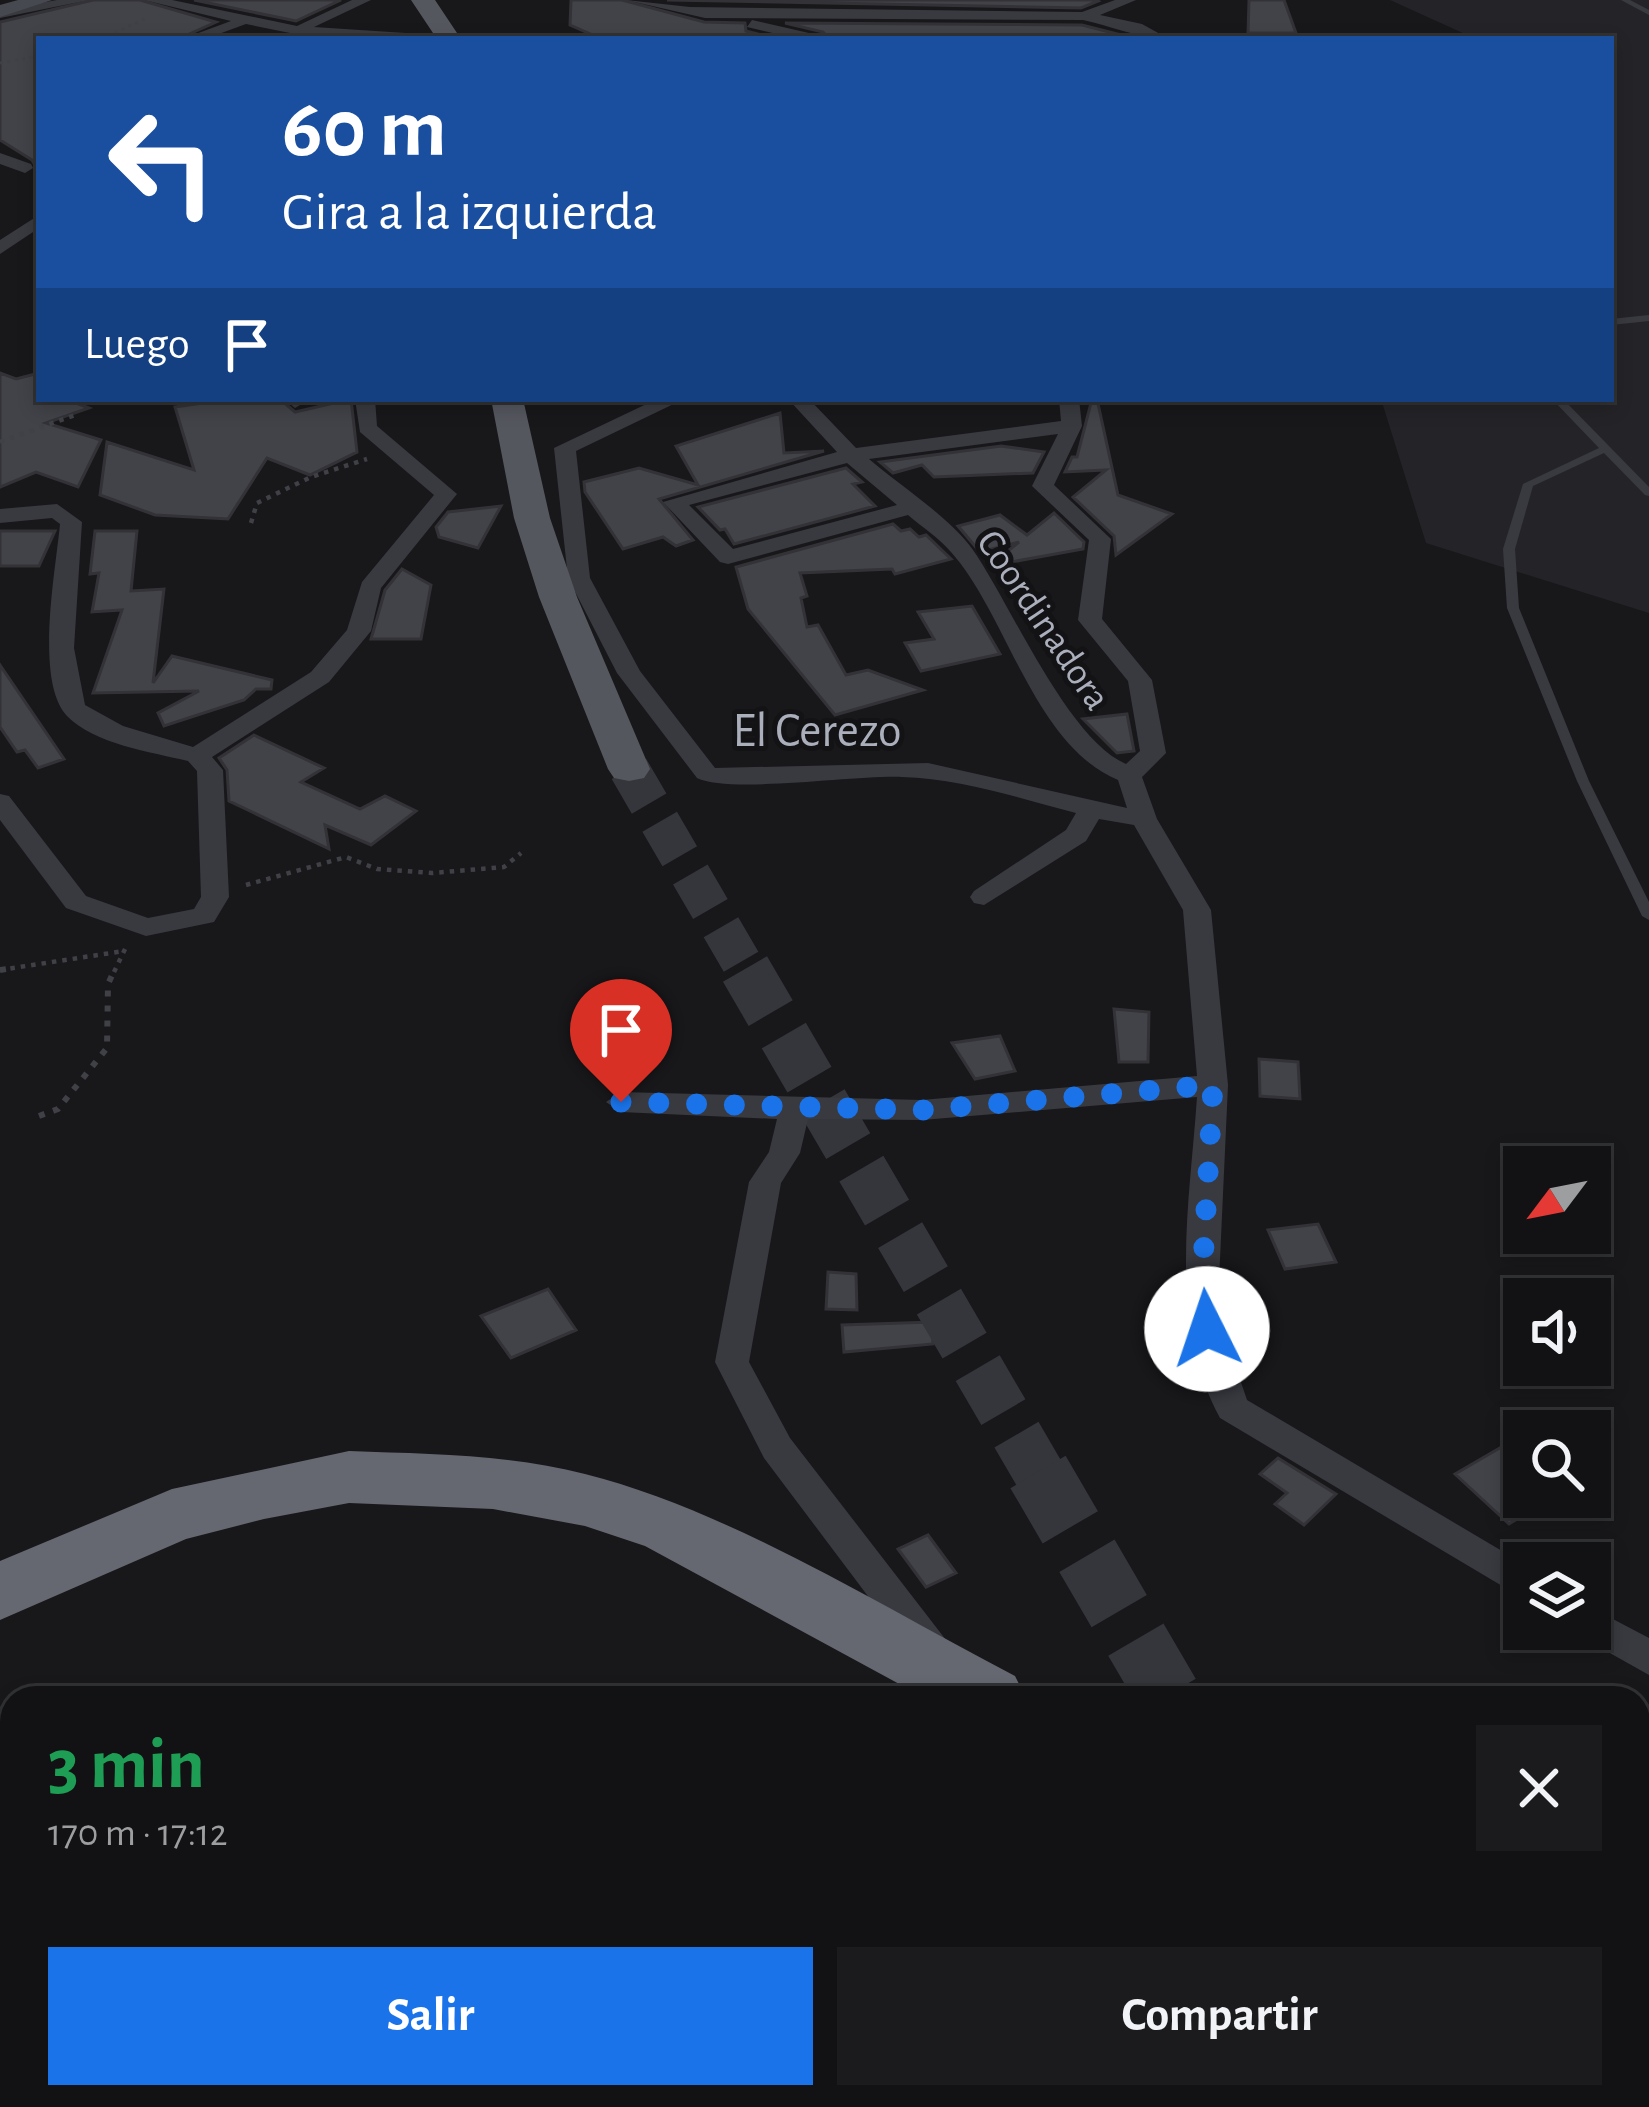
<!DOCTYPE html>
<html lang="es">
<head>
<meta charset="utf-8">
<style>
	body { margin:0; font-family:"Alegreya Sans",sans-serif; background:#1b1b1d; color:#f1f3f6; height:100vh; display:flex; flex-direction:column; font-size:45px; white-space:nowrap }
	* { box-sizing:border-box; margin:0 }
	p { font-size:39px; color:#9c9ea0 }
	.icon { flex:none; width:66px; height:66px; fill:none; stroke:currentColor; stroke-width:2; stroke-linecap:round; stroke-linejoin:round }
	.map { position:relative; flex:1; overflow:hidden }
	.drawer { position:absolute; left:0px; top:1686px; width:1650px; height:423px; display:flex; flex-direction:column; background:#121214; border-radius:36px 36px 0 0; box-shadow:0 6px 18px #0003,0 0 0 3px #313234 }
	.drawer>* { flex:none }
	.top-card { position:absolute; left:36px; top:36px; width:1578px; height:366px; border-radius:0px; box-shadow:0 6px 18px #0003,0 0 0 3px #313234; background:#1a4fa0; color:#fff; overflow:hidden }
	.needle { width:78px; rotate:238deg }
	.controls { position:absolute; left:1503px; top:1146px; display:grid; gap:24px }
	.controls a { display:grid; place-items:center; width:108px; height:108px; border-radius:0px; background:#121214; box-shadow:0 6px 18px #0003,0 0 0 3px #313234; font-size:60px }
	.pin { position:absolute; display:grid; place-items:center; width:102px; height:102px; color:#fff; margin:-123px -51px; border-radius:50% 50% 50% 0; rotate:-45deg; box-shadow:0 0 12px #0007 }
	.pin .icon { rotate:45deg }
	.me { position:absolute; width:132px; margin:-66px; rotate:356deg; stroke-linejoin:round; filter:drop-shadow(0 0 9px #0008) }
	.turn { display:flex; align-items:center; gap:42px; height:252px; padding:0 48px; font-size:54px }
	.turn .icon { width:156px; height:156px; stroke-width:2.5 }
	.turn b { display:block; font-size:84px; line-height:102px }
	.then { display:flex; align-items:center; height:114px; padding:0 48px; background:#0003; gap:24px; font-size:45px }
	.round { display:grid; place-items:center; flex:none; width:126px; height:126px; border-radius:0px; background:#1b1b1d }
	.overview { display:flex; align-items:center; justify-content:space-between; height:204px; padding:0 48px }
	h1 { font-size:72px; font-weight:600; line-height:90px; color:#1e9e55 }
	.primary-button { display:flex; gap:24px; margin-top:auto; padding:24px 48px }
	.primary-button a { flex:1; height:138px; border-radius:0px; background:#1a73e8; color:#fff; font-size:48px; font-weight:600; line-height:138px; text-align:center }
	.primary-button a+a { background:#1b1b1d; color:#f1f3f6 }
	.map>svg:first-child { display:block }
	.built { fill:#242428 }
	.building { fill:#424348; stroke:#323237; stroke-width:3 }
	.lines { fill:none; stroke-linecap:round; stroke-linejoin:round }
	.primary-tunnel-far2 { stroke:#35363b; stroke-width:40; stroke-dasharray:40 21; stroke-linecap:butt }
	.primary-tunnel-far1 { stroke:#35363b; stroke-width:51; stroke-dasharray:51 26; stroke-linecap:butt }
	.primary-tunnel { stroke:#35363b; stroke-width:64; stroke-dasharray:64 33; stroke-linecap:butt }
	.path-far2 { stroke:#3f4147; stroke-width:3; stroke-dasharray:3 4.5; stroke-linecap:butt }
	.path-far1 { stroke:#3f4147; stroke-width:4.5; stroke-dasharray:4.5 6; stroke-linecap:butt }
	.path { stroke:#3f4147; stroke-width:6; stroke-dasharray:6 9; stroke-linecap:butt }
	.lane { fill:#393a40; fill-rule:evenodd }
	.street { fill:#393a40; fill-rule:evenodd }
	.secondary { fill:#474950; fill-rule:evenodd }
	.primary { fill:#55575f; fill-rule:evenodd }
	.highway { fill:#656871; fill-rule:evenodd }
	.route { stroke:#1a73e8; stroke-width:21; stroke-dasharray:0 37.8 }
	.labels { text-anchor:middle; stroke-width:10; stroke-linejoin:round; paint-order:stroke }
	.far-street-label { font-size:39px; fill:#aaafbb; stroke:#131316 }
	.street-label { font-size:48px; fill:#aaafbb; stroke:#131316 }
</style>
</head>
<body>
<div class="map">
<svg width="1649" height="2107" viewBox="0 0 1649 2107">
	<rect width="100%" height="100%" fill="#18181b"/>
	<path class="built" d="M1390,0H1649V613L1426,543L1381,399H1611V39H1476Z"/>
	<path class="building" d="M93,0H140L216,22L178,39H39V172L32,160L0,140V22Z
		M194,0H341L296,21Z
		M571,0H622L704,22L745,23L746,31L778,39H602L570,25Z
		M667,0H1096L1098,1L1081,8Z
		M1249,0H1284L1296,33H1248Z
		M785,23L1082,25L1133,38L830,39L823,32Z
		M0,373L16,379L39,373V399H66L89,408L46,423L101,440L78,487L36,472L0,487Z
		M230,399H280L295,412L351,399L357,452L310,475L267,458L228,519L155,515L100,495L107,442L194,470L175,407Z
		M1092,399H1097L1118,495L1172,514L1116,555L1114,536L1073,497L1106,470L1065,472L1072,457H1077Z
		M780,413L784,453L824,451L659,499L693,540L676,546L663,537L623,549L585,492L584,482L639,468L698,485L676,446Z
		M1001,446L1044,452L1033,473L934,477L922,465L893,473L880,462Z
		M846,468L862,482L853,484L875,506L734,544L725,529L720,530L698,507Z
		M501,506L478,548L439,537L436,527L448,512Z
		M1054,513L1084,542L1083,549L989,566L1019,542L980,552L958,526L1000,515L1027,535Z
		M893,524L901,531L910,529L919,537L926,535L951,559L895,574L892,569L800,573L807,596L801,598L807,627L818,625L846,675L868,670L923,690L835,715L748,609L736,567Z
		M0,531H55L39,566H0Z
		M95,531H137L131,591L164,589L153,683L172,656L272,680L271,689H256L244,700L164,726L158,713L199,691L93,693L122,610L92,612L99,573L90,574Z
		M402,569L431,585L421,639H371L385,590Z
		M972,606L1000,654L921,671L905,643L934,639L918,612Z
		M0,665L64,759L38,768L25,750L17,752L0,727Z
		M1127,714L1134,751L1117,753L1083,719Z
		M254,735L324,768L301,782L360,809L385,796L416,811L371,845L325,825L329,849L229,801L227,770L219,758Z
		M1114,1009L1149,1012L1148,1062H1119Z
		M1000,1036L1015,1071L975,1079L952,1043Z
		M1259,1059L1298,1062L1300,1099L1260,1096Z
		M1318,1224L1336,1262L1285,1269L1268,1230Z
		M828,1272L856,1274L857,1310L826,1309Z
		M548,1289L576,1330L511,1358L481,1316Z
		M932,1322L933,1344L844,1352L842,1325Z
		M1510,1442L1524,1454V1515L1509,1524L1455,1474Z
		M1278,1458L1336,1494L1304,1525L1275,1504L1287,1493L1260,1474Z
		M928,1535L956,1573L926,1587L898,1549Z"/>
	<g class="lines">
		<path class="primary-tunnel-far2" d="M629,769L747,972"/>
		<path class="primary-tunnel-far1" d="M745,969L1040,1475"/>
		<path class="primary-tunnel" d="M1038,1472L1170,1698
			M1403,2097L1408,2107"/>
		<path class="path-far2" d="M101,39L147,18
			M0,63L39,56"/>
		<path class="path-far1" d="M0,442L75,415
			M251,523L257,503L311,477L367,459
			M246,885L346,857L377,869L432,873L504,867L521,853
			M0,970L124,951
			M114,972L127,945"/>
		<path class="path" d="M0,970L7,969
			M39,1116L58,1109L107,1048L108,984L115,969"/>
		<path class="lane" d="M1621,0H1630L1649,10V15Z
			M1649,315V321L1611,325V319Z
			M1552,399H1563L1649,487V496L1645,495L1604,453L1533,486L1515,549L1519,608L1589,781L1649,902V920L1642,916L1577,781L1507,608L1503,549L1523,484L1599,448Z"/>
		<path class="street" d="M57,0H89L0,18V10Z
			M144,0H172L297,26L352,0H371L314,27L421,34L429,39L295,34L246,24L205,39H182L231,21Z
			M626,0L690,7L1082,12L1115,0H1136L1100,15L1142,24L1169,39C1141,39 1111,26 1083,20L705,18Z
			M752,20L822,36L825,39H798L747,27Z
			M0,153L31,164L33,168L25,173L0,164Z
			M39,215V228L0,254V240Z
			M284,399H304L305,402L295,408Z
			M355,399H375L377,426L457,494L381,588L371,631L329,682L212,757L223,770L229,897L214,922L146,936L66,908L0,820V794L9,796L86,896L148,918L194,909L201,897L197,771L188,761C151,752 94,744 67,716C34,681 56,569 60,524L52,518L0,523V509L57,504L82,522L74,648L85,705L123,726L193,747L311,672L347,630L362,582L434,495L360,432Z
			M657,399H684L576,451L590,578L640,671L715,768L928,763L1127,808L1118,780C1033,744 1008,616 951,552C939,538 922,527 908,515L728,564L720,562L663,502L837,452L788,399H809L856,448L1061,421L1059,399H1079L1082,426L1054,485L1111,539L1102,619L1152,680L1166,753L1142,777L1157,819L1211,910L1228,1085L1219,1281L1223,1329L1247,1400L1524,1564V1599L1220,1418C1167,1320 1190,1202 1197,1097L922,1120L808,1119L800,1153L781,1183L749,1362L790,1438L963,1662L969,1674L957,1698H917L928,1676L764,1458L715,1362L749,1182L769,1152L777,1119L621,1112L606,1102L621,1092L922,1100L1197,1076L1183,910L1134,825L1099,819L1086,841L984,905L974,903L970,897L974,891L1066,830L1076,813C1018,798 962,779 902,777C855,775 730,794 697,778L617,673L568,578L554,448ZM1058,434L1032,486L1089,540L1078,620L1128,681L1140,751L1126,764C1068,740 1010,603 973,550C951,518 899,485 869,459ZM847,463L897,505L733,549L689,505Z
			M1590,1607L1649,1638V1675L1576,1634L1574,1629H1590Z
			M1649,1895V1935L1638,1937V1897Z
			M0,1995L12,1996V2038L0,2037Z
			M168,2097H227L231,2107H172Z
			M370,2097H417L413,2107H366Z"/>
		<path class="secondary" d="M18,0H52L0,17V5Z"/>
		<path class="primary" d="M411,0H435L461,39H437Z
			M491,399H523L550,518L577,597L650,769L644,778L629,781L614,778L608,769L539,597L514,518Z"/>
		<path class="highway" d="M349,1451C428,1454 508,1454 585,1474C729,1510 882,1607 1015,1676L1026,1698H925L645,1546L585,1526L493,1509L349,1503L264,1519L186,1539L0,1620V1561L172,1489Z
			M1638,2077L1649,2107H1565L1561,2097H1638Z"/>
	</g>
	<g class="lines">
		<path class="route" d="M621,1102L922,1110L1213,1085L1202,1281L1207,1329"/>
	</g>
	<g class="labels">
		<g class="far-street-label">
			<text transform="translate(1045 619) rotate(56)" y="14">Coordinadora</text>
		</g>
		<g class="street-label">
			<text x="817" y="746">El Cerezo</text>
		</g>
	</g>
</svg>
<div class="controls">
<a><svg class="needle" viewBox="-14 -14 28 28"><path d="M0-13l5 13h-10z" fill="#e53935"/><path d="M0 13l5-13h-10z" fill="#9c9ea0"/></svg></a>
<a><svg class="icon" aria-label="sound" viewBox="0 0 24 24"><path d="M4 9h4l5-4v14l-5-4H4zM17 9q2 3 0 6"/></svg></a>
<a><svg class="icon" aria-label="search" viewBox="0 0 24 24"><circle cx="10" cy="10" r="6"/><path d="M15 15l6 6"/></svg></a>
<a><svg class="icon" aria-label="layers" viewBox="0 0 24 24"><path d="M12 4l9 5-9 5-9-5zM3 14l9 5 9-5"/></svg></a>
</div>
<div class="pin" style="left:621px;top:1102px;background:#d93025"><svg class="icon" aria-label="arrive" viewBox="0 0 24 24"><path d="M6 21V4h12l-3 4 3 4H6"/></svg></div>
<svg class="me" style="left:1207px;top:1329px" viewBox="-20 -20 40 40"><circle r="19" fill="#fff"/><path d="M0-13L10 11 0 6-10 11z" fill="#1a73e8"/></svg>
<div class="top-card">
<div class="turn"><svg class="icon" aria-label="left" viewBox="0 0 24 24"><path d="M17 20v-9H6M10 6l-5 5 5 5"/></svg><div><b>60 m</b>Gira a la izquierda</div></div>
<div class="then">Luego<svg class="icon" aria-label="arrive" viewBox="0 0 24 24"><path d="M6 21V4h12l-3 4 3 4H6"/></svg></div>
</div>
<section class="drawer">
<div class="overview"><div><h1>3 min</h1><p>170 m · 17:12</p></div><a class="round"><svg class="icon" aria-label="close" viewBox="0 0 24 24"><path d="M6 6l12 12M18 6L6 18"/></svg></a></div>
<div class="primary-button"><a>Salir</a><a>Compartir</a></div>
</section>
</div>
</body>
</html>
